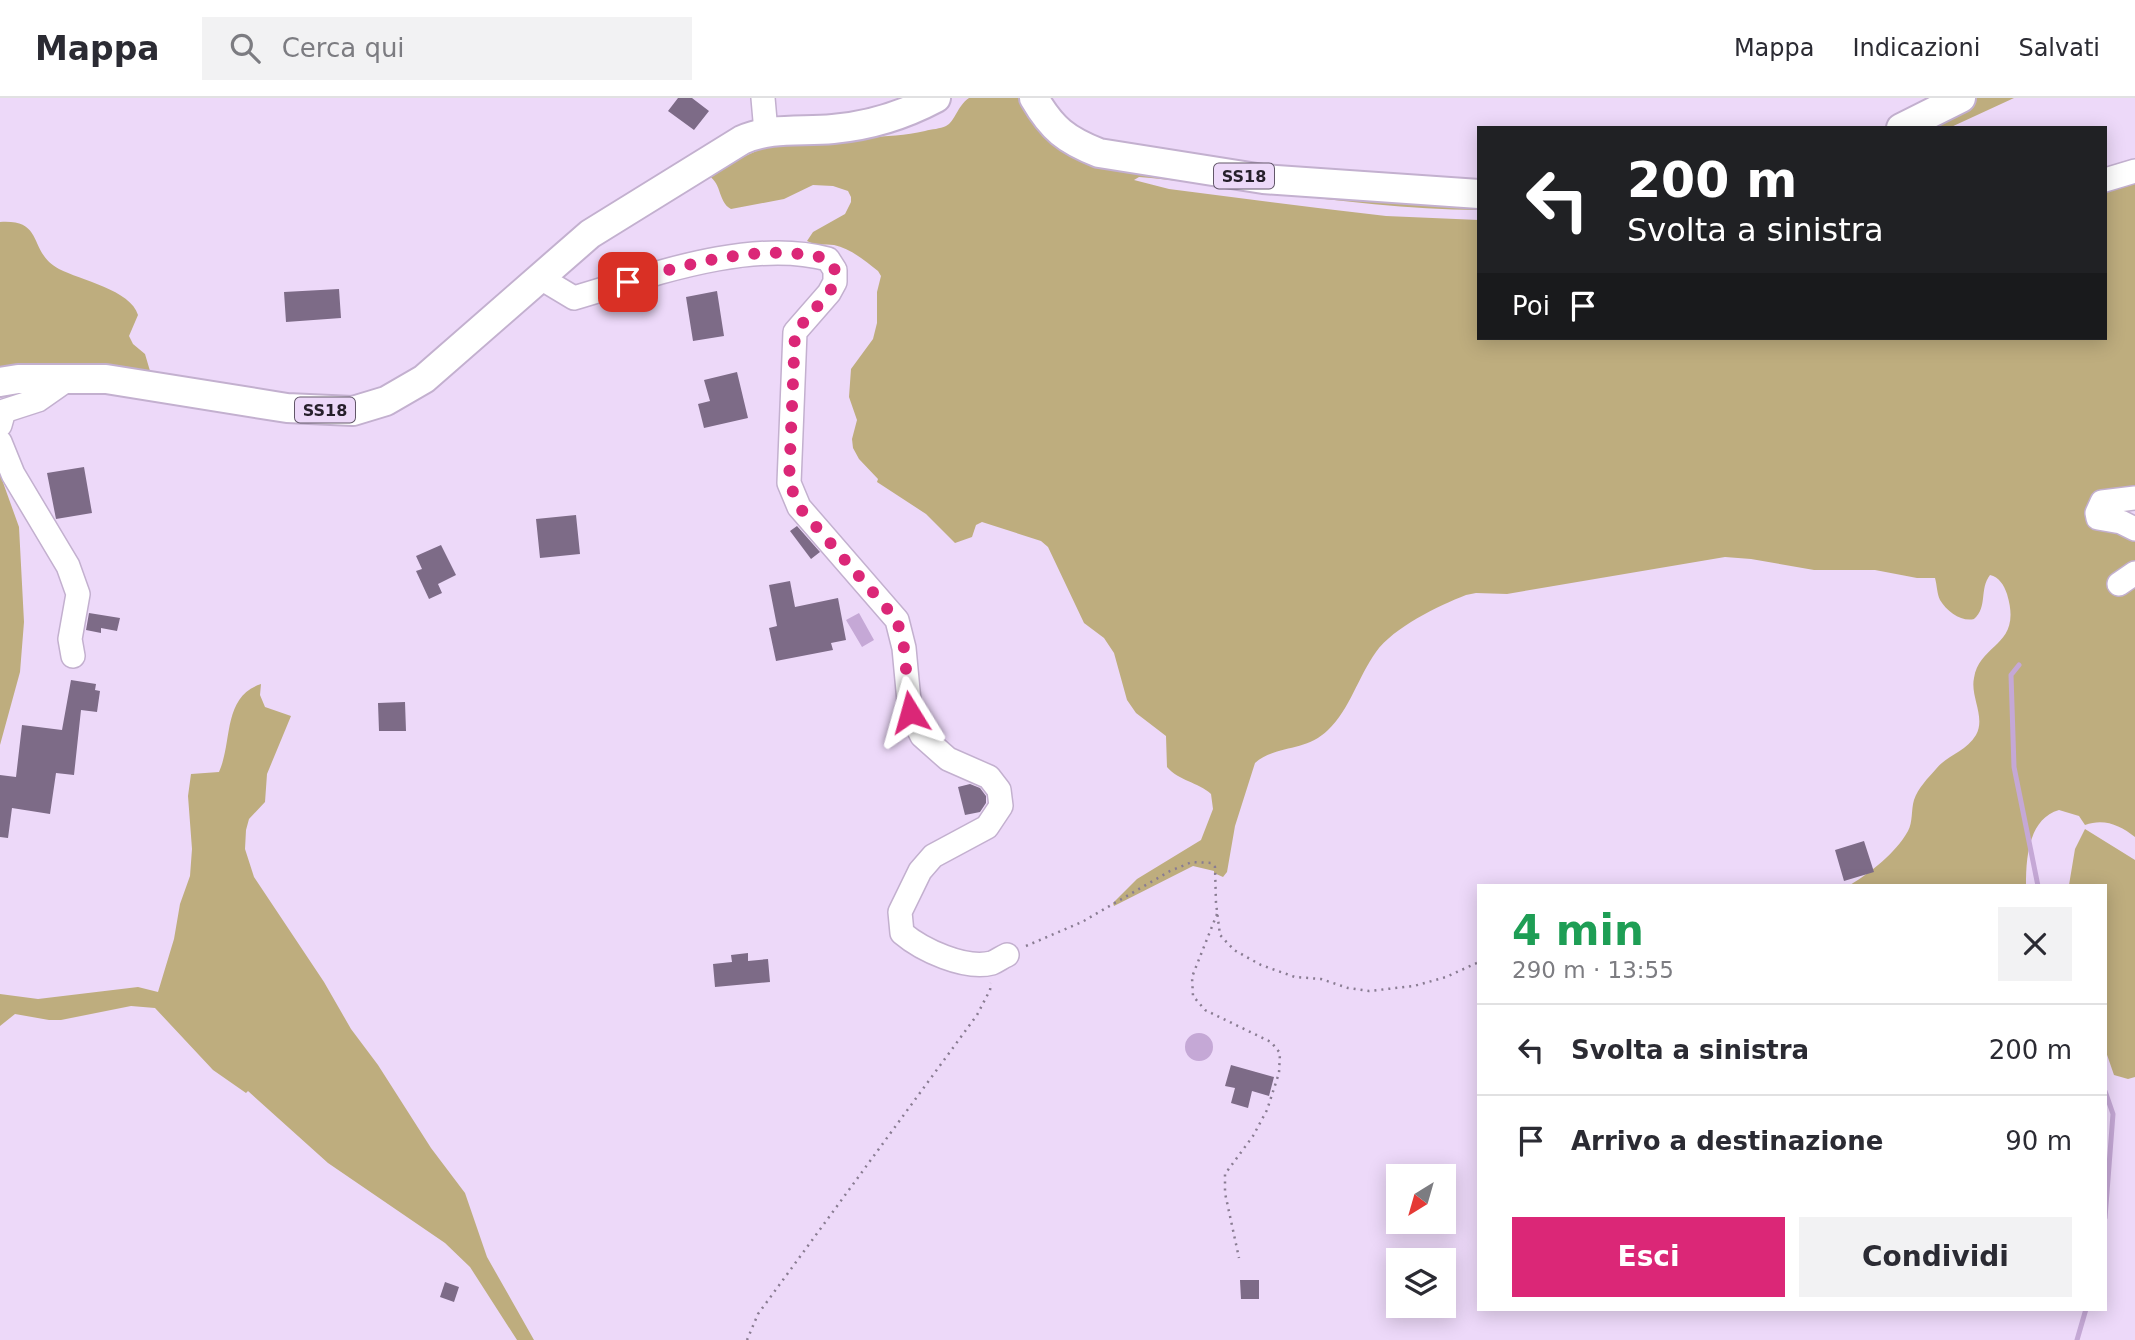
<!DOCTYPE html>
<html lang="it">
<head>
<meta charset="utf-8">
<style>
	body { margin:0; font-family:"DejaVu Sans",sans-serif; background:#f2f2f3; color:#2b2b33; height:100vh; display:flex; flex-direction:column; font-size:26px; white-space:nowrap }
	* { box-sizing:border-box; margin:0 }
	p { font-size:23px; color:#7c7c81 }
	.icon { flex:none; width:38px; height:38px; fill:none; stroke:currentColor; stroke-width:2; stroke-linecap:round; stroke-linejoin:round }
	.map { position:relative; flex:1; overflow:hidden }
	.side { position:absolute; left:1477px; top:786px; width:630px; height:427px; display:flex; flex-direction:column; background:#fff; border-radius:0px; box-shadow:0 4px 18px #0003 }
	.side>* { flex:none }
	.hud { position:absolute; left:1477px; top:28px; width:630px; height:214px; border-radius:0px; box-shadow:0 4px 18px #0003; background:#202124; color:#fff; overflow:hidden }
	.needle { width:46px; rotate:217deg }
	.fabs { position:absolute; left:1386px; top:1066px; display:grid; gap:14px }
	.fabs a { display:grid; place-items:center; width:70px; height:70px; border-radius:0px; background:#fff; box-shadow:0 4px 18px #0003; font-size:35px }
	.pin { position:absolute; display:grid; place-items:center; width:60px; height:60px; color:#fff; margin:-30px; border-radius:14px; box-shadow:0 4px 10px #0006 }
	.me { position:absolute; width:77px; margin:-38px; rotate:352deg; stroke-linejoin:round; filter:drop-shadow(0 0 5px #0008) }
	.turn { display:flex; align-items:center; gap:24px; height:147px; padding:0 35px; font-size:32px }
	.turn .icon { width:91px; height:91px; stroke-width:2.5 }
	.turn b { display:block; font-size:49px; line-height:60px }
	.then { display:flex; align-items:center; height:66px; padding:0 35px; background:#0003; gap:14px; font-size:26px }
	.round { display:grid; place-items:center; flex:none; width:74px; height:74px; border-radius:0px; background:#f2f2f3 }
	.head { display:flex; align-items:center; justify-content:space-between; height:119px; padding:0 35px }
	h1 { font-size:42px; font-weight:800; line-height:52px; color:#1e9e55 }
	.cta { display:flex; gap:14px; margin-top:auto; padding:14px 35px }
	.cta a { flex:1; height:80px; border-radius:0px; background:#db2777; color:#fff; font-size:28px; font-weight:800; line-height:80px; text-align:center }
	.cta a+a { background:#f2f2f3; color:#2b2b33 }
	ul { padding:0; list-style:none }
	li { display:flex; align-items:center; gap:21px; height:91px; padding:0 35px; border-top:2px solid #e1e1e2 }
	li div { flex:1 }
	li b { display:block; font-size:26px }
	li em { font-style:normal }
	header { display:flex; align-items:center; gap:42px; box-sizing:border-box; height:98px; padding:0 35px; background:#fff; border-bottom:2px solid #e1e1e2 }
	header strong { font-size:33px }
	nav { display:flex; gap:38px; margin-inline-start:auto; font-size:24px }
	.search { width:490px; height:63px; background:#f2f2f3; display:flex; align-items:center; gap:18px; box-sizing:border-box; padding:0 24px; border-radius:0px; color:#7c7c81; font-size:26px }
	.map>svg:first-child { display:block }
	.green { fill:#bead7e }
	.water { fill:#c5a8d6 }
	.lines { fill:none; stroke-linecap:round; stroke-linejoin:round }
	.stream { stroke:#c5a8d6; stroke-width:5 }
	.building { fill:#7d6b87 }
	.minor-casing { stroke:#c3b0cf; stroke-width:26 }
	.major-casing { stroke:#c3b0cf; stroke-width:32 }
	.path { stroke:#897c92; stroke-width:2.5; stroke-dasharray:2 5; stroke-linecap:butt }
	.minor { stroke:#fff; stroke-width:23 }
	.major { stroke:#fff; stroke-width:28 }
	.route { stroke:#db2777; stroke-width:12; stroke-dasharray:0 21.6 }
	.labels { text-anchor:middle; stroke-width:6; stroke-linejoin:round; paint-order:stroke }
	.shield { fill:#edd9f9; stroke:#625769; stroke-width:2 }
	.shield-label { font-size:16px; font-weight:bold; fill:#261f2b }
</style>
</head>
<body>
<header>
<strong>Mappa</strong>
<div class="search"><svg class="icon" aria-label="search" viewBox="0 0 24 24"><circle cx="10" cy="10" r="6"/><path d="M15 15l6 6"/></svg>Cerca qui</div>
<nav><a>Mappa</a><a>Indicazioni</a><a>Salvati</a></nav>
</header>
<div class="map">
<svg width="2135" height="1242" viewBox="0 0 2135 1242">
	<rect width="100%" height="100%" fill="#edd9f9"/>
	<path class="green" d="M969,0H1024L1050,35L1369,102L1427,107L1479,106V112C1369,111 1260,91 1151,80L1139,79L1134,82L1169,91L1318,110L1386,118L1479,122V240H2105V90L2135,77V397L2105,404L2135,429V739C2120,727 2104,720 2085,727L2079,718L2059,712C2028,721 2026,761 2026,787H1850C1871,774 1895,756 1908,733C1913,724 1911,712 1914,702C1918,690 1928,680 1936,671C1947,657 1966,654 1976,637C1986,619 1970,599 1974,580C1980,544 2023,549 2007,496C2004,487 1999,479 1990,477C1979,491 1988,509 1974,521C1962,524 1947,514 1940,502C1937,496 1937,487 1935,480H1917L1875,472H1814L1751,461L1725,459L1507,496L1476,495L1466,497C1438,508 1394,529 1376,554C1358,579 1350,611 1328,632C1306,654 1275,647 1255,665L1235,728L1227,774L1223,779L1214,775V773L1193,768L1114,808L1113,805L1137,781L1201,742L1213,711L1211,696C1198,684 1179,683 1167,669L1166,638L1136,615L1127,602L1114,555L1104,540L1084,525L1048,449L1041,443L982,424L976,427L972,439L955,445L926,416L877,384L878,381L859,361L853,350L852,341L857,322L849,299L851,271L873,241L877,225V194L881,178L878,173C865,163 850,150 834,147C824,146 816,148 807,143L813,134L845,116L851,104V99L848,93L833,88L813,87L784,101L731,111C718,104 722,86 709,78C742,59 770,43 808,40C848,37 886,42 925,33C932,31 940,31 946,28C955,24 957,8 969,0Z
		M1974,0H2014L1949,30H1915Z
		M0,124C46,121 27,154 59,171C80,182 131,192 138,217L129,238L133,246L145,256L150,273L107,269L0,276Z
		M0,376L19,429L24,524L20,574L0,647Z
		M261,586L260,597L265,609L291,618L267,676L265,704L249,721L246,732L245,751L254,779L324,884L351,931L378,967L431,1050L465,1095L487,1159L534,1242H517L470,1169L445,1145L328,1065L248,993L246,995L213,972L155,910L131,908L61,922H49L15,916L0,928V896L38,901L138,889L158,894L174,841L180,806L190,778L192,751L188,698L191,676L219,674C233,643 222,599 261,586Z
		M2085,731L2135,762V979L2128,981L2114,977L2105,951V788L2069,787L2075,751Z"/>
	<path class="water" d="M859,515L874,542L862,549L846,522Z
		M1185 949a14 14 0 1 1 28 0a14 14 0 1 1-28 0Z"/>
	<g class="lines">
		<path class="stream" d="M2019,567L2011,577L2014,669L2038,788
			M2105,993L2113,1016L2105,1120
			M2077,1242L2086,1211"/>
	</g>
	<path class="building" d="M678,0H692L709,13L694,32L668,13Z
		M339,191L341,220L286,224L284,194Z
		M717,193L724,238L693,243L686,199Z
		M737,274L748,320L704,330L698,306L710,303L704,282Z
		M84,369L92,415L56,421L47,375Z
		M576,417L580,456L540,460L536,421Z
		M797,428L820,454L811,461L790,433Z
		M441,447L456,477L438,486L442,495L429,501L416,473L422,471L416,458Z
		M790,483L795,509L838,500L846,542L831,545L833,552L776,563L769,530L777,528L769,487Z
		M89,515L120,520L117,533L101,530V535L86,532Z
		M71,582L96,586L95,592L100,593L97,614L81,612L74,677L56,675L50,716L12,710L8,740L0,739V677L16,679L22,627L62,632Z
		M405,604L406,633H379L378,605Z
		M970,686L980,690L986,698V705L980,714L965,717L958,689Z
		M1864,743L1874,774L1844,783L1835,752Z
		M748,855V863L768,861L770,884L715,889L713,866L732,864L731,857Z
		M1231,967L1274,979L1269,998L1252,993L1248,1010L1231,1005L1235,990L1225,988Z
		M1240,1182H1259V1201H1241Z
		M445,1184L459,1189L454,1204L440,1199Z"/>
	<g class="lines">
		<g class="minor-casing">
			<path id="minor" d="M763,0L766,34
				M2105,82L2135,73
				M539,179L574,200C649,178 750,140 828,161L835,172V184L829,195L795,234L789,385L799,409L897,522L904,550L910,614L922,638L948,661L989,679L999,692L1001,708L987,729L933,758L920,773L900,814L902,835C922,852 965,872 992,865C997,863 1002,859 1007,857
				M0,327L4,313L38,302L68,281
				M0,344L13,376L68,468L78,496L70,541L73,558
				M2135,400L2102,404L2097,415L2098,420L2121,424L2135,431
				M2119,486L2135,475"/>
		</g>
		<g class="major-casing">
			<path id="major" d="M1034,0C1052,31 1066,42 1099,55L1263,81L1479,96
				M1901,30L1961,0
				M0,284L18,281H106L287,310L353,313L386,303L424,281L590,136L742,42C770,29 802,34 833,31C868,28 904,17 936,0"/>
		</g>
		<path class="path" d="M1217,816L1192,879L1193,898L1205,912L1271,944L1280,955L1279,975L1267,1012L1253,1038L1225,1076V1095L1239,1160
			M1026,848L1082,824L1170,773L1192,764L1211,765L1215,769L1216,805L1220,837L1234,852L1261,867L1295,879L1321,881L1348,890L1369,893L1414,888L1446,879L1479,864
			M747,1242L758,1216L977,917L990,892L991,885"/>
		<use href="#minor" class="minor"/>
		<use href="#major" class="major"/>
	</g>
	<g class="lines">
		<path class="route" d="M628,184C689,165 765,144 828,161L835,172V184L829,195L795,234L789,384L799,409L897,522L904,550L910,614"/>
	</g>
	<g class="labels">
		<g class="shield">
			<rect x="1214" y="65.5" width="60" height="25" rx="5"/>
			<rect x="295" y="299.5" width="60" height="25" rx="5"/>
		</g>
		<g class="shield-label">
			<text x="1244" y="84">SS18</text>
			<text x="325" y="318">SS18</text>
		</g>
	</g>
</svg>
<div class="fabs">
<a><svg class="needle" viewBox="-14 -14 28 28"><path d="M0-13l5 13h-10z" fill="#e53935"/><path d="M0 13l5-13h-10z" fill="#7c7c81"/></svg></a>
<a><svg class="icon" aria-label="layers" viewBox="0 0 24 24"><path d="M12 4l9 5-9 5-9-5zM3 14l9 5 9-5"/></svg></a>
</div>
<div class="pin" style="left:628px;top:184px;background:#d93025"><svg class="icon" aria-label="arrive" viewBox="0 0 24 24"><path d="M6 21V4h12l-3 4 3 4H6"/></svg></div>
<svg class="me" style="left:910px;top:614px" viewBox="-20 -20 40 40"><path d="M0-17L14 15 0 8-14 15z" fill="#db2777" stroke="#fff" stroke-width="4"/></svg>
<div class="hud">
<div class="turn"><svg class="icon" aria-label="left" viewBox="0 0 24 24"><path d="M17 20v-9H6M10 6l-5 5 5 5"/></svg><div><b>200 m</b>Svolta a sinistra</div></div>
<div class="then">Poi<svg class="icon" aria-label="arrive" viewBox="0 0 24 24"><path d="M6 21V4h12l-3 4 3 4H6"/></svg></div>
</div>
<section class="side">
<div class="head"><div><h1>4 min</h1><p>290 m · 13:55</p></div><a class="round"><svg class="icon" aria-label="close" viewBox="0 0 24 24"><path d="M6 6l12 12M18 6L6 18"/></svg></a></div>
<ul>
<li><svg class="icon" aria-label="left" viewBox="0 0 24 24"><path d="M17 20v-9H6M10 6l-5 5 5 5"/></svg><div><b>Svolta a sinistra</b></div><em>200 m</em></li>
<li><svg class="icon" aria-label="arrive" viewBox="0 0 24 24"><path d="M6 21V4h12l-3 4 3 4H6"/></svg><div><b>Arrivo a destinazione</b></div><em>90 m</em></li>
</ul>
<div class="cta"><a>Esci</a><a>Condividi</a></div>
</section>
</div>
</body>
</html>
